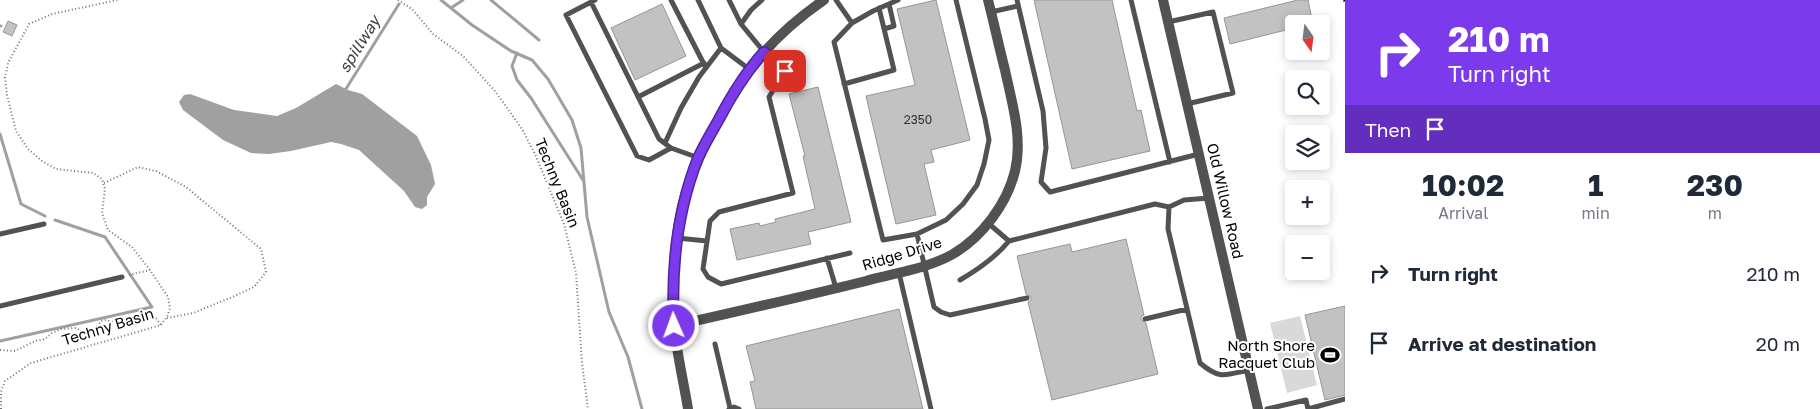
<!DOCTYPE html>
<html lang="en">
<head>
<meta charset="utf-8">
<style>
	body { margin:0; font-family:"Golos Text",sans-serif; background:#f6f6f7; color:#1f2937; height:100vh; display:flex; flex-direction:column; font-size:19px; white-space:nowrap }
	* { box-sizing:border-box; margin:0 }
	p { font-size:16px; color:#747a83 }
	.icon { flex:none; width:28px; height:28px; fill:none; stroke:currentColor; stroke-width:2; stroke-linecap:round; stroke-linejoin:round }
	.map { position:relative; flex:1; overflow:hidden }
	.side { display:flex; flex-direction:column; background:#fff; width:475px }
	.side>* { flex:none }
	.top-card { background:#7c3aed; color:#fff; overflow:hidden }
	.needle { width:32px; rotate:166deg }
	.fabs { position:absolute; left:1285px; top:15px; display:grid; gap:10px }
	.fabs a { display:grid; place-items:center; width:45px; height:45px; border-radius:5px; background:#fff; box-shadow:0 2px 8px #0003; font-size:25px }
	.pin { position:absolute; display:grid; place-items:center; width:42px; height:42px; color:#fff; margin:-21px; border-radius:10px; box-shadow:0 2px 8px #0006 }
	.me { position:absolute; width:55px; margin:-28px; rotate:358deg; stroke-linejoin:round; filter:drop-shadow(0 0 4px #0008) }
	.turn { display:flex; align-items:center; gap:18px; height:105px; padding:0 20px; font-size:22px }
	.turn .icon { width:65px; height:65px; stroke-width:2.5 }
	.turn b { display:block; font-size:35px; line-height:42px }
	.then { display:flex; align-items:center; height:48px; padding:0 20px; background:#0003; gap:10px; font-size:19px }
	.eta { display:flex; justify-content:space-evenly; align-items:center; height:85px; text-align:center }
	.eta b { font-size:30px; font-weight:700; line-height:35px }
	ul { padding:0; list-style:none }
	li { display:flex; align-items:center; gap:15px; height:70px; padding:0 20px }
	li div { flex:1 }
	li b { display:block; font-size:19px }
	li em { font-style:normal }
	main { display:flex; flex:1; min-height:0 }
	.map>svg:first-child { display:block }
	.green { fill:#d9d9d9 }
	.water { fill:#a0a0a0 }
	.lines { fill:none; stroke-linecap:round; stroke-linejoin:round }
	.stream { stroke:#a0a0a0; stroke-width:3 }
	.building { fill:#c2c2c2; stroke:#969696 }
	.path { stroke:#747474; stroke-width:2; stroke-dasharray:1 2.5; stroke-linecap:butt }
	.service { stroke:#525252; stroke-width:5 }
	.minor { stroke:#525252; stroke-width:10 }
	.tertiary { stroke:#525252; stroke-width:10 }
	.rail { stroke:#000; stroke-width:3; stroke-dasharray:8 2.5 1 2.5; stroke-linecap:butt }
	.route-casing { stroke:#51269a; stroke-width:12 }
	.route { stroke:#7c3aed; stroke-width:9 }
	.labels { text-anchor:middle; stroke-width:4; stroke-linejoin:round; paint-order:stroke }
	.number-label { font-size:12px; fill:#303030 }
	.street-label { font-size:15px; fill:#000; stroke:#fff }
	.poi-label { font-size:15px; fill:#000; stroke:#fff; text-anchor:end }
	.water-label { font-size:16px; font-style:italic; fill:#414141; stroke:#fff }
</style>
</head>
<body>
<main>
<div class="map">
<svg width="1345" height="409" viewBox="0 0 1345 409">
	<rect width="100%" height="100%" fill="#fff"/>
	<path class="green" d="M1300,316L1317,385L1287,393L1270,323Z"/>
	<path class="water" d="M336,84L348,90L362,94L417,136L431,165L435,184L427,197V205L422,209L415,207L404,191L359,150L341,144L331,142L291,151L269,154L251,153L223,140L183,110L179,102L184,95L190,94L234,110L277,116L296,108Z"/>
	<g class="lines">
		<path class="stream" d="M441,0L472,25L511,51L532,60L548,79L572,120L581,148L587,217L609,312L628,357L642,409
			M491,0L539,40
			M451,8L463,0
			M0,26H1
			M517,53L512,66L517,80L531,98L583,180
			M344,92L399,4
			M0,134L21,204L45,216
			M0,341L152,307L105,237L55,220"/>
	</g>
	<path class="building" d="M936,0L970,140L931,150L934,162L924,164L936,215L896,224L866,96L915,85L897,9Z
		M1034,0H1112L1137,111L1141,110L1150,151L1072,169Z
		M1298,0H1308L1313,24H1294V28L1230,44L1224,18Z
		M662,4L686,56L635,80L611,28Z
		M8,21L17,25L12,36L3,32Z
		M818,87L851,222L808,232L811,244L737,260L730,229L759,223L760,226L776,222L775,219L815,209L803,156H805L789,94Z
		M1126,239L1144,315L1141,317V320L1146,323L1158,374L1052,400L1028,302L1031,300V297L1026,294L1017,256L1070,244L1072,252Z
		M1345,306V395L1325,400L1305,315Z
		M899,309L923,409H756L750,382L755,381L746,346Z"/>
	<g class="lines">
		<path class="path" d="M398,0L412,9L433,34L463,56L495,91L522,129L535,154L564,224L576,273L582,363L588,409
			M104,183L138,167L156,171L186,187L261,249L266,272L254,287L230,298L193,313L167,318
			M129,275L150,270
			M0,350L15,351L35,341L45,339L52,333L60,329L76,328L83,332C91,330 97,328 101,321L106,320C122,326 140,320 155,317L161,325
			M1,409V392L5,381L31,363L161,325L167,317L170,308L168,297L150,270L132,247L108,230L102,213L105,189L102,179L93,173L56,169L42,161L28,149L16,131L7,95L5,78L8,63L29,24L52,14L118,0"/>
		<path class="service" d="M595,0L566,15L637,156L649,160L671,148
			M671,0L706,68
			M698,0L721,48
			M729,0L741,24L764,52L785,71L801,57
			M836,0L852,23L834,42L883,240L917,234L934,307L941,312L950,315L1027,298
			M1017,0L1043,111L1046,148L1041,182L1050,192L1199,154
			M1131,0L1170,162
			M591,2L659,139L671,148L699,158
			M991,12L1018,6
			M1168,22L1213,12L1233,93L1187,104
			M852,23L873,11L898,0
			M741,24L751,10L762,0
			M884,29L894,26L889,4
			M785,71L769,97L793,193L719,212L710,221L703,269L708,277L721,284L850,253
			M844,84L894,70L879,8
			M638,97L704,63
			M665,143L681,108L699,77L721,48L749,69
			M1209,198L1184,200L1169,207L1168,229L1200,363C1220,380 1225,375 1249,370
			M988,223L1009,241L1155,204L1169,207
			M0,234L44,224
			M917,234L946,220L963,204L977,185L984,164L989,140L985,119L956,0
			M677,238L707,241
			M827,258L836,288
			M899,273L931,409
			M960,280C979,269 995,258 1009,241
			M0,306L122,277
			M1145,319L1187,309
			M715,344L730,408
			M729,409L734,407L739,409
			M1267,409L1306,400L1308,409
			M1308,409L1345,399"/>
		<path class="minor" d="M674,326C738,311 802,297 866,281C894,273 927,269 953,254C982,237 1007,204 1015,171C1023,138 1012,103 1005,70C999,47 994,23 988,0
			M688,409C683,377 674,344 674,311C673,280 674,247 680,217C686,184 700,153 716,125C746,69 772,36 824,0"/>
		<path class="tertiary" d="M1163,0L1258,409"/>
		<path class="rail" d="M1344,0L1345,1"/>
	</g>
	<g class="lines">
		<g class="route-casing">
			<path id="route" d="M674,326C671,269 677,211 698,158C704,145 711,133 718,121C731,96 745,73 764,52L785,71"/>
		</g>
		<use href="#route" class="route"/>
	</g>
	<defs>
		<g id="stadium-bare" transform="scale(1.5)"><path d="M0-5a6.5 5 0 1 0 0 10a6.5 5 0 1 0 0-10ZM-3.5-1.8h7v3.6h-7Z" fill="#000" stroke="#fff" stroke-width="2.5" paint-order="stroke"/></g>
	</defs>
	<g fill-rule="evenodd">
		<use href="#stadium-bare" x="1330" y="355"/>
	</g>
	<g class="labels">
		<g class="number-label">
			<text x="918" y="124">2350</text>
		</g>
		<g class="street-label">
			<text transform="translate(557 183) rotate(68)" y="5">Techny Basin</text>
			<text transform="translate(1225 201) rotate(77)" y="5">Old Willow Road</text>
			<text transform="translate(902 254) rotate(-17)" y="5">Ridge Drive</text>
			<text transform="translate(108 327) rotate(-17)" y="5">Techny Basin</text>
		</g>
		<g class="poi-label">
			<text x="1315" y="351">North Shore<tspan x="1315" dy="17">Racquet Club</tspan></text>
		</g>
		<g class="water-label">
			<text transform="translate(359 44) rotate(-58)" y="6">spillway</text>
		</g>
	</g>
</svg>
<div class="fabs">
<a><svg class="needle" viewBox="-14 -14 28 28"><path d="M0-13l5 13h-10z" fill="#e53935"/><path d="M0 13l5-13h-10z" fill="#747a83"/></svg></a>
<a><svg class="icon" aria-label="search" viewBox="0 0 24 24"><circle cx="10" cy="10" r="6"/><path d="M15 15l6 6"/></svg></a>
<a><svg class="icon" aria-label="layers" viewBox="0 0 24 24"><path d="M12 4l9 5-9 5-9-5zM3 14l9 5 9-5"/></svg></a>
<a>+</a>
<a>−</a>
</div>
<div class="pin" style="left:785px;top:71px;background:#d93025"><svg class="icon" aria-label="arrive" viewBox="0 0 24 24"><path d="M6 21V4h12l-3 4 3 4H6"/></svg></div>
<svg class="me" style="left:674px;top:326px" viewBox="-20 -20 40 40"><circle r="17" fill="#7c3aed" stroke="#fff" stroke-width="3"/><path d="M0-11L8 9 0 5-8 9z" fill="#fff"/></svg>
</div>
<section class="side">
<div class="top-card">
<div class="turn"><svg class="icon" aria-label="right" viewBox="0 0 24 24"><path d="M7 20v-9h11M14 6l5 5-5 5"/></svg><div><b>210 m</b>Turn right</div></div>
<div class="then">Then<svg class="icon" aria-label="arrive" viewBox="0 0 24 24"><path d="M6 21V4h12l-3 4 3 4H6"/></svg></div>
</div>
<div class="eta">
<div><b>10:02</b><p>Arrival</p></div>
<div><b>1</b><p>min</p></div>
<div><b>230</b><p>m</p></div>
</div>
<ul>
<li><svg class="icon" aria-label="right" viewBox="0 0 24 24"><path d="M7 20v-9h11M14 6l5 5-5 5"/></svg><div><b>Turn right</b></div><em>210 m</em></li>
<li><svg class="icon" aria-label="arrive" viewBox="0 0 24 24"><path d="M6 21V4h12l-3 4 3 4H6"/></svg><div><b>Arrive at destination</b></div><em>20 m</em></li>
</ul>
</section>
</main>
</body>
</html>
